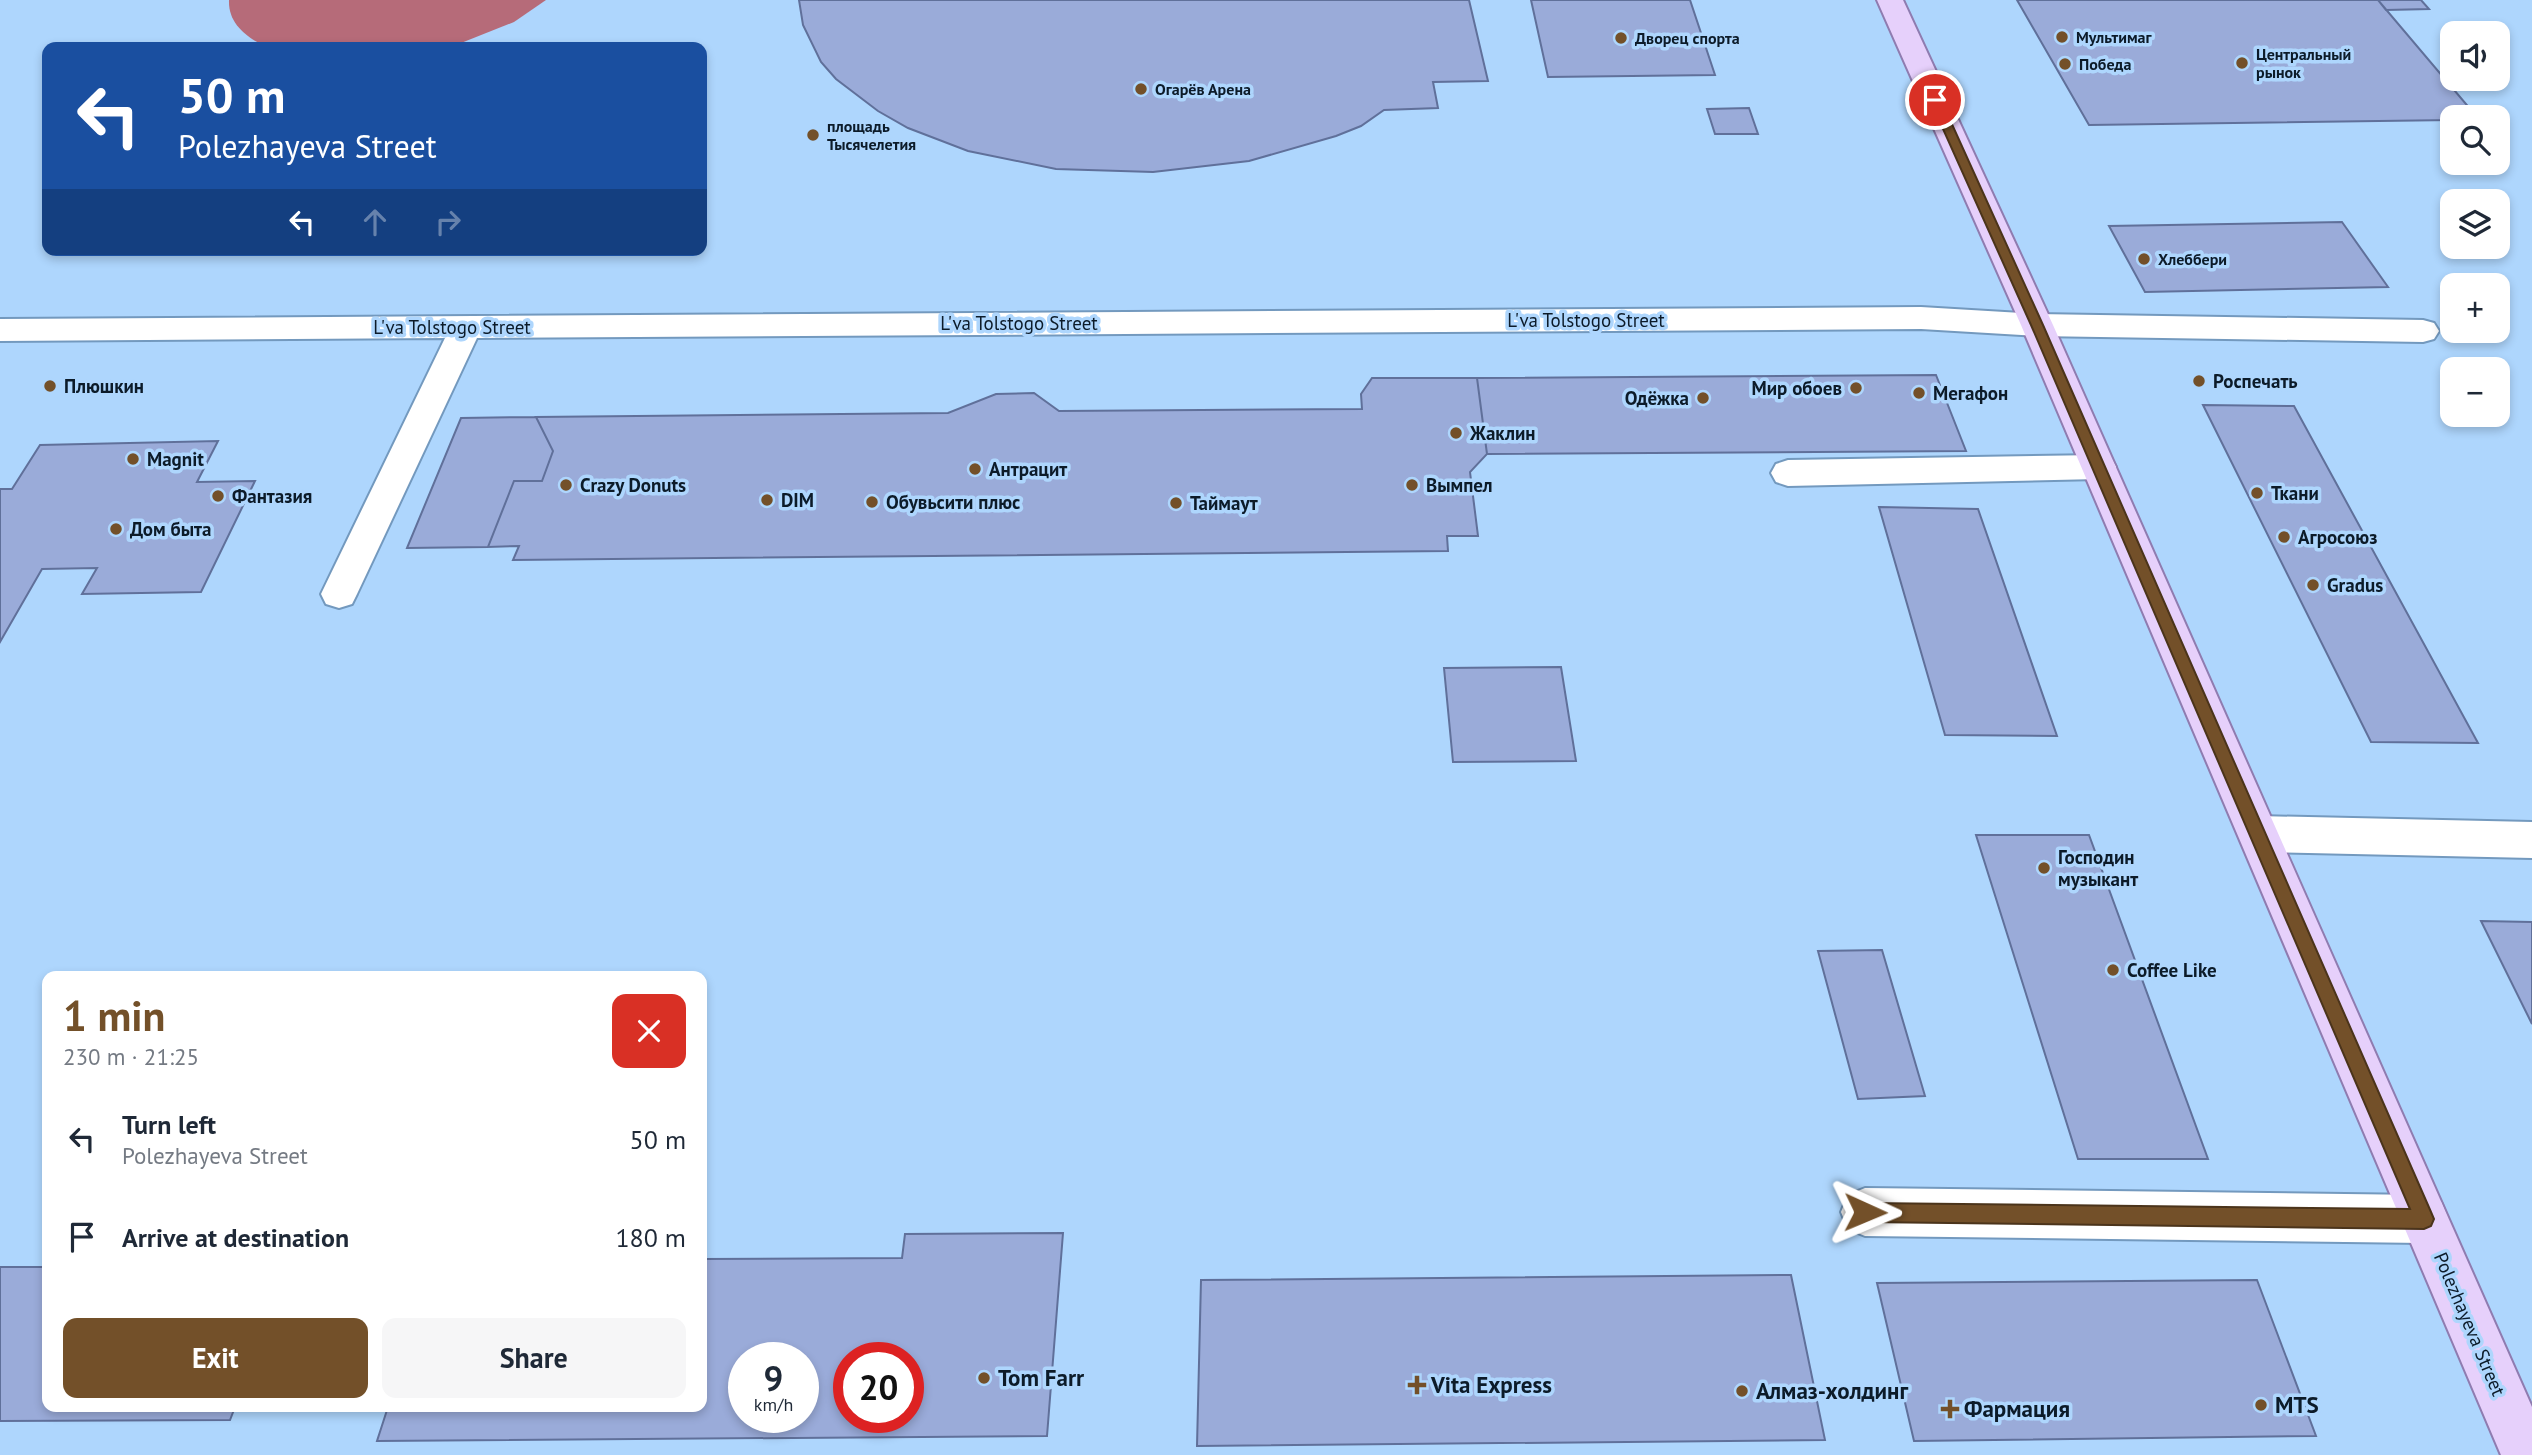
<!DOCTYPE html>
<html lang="en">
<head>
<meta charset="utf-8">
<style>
	body { margin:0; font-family:"PT Sans",sans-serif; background:#f6f6f7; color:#1f2937; height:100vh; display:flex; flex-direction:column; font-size:26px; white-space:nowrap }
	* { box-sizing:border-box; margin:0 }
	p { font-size:23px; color:#747a83 }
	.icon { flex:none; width:38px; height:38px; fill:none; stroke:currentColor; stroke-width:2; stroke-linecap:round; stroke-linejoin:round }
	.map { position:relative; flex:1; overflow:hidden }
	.drawer { position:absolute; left:42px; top:971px; width:665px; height:441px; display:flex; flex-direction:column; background:#fff; border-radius:14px; box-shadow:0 4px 10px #0003 }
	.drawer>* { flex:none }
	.top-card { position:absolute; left:42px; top:42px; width:665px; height:214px; border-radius:14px; box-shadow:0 4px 10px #0003; background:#1a4fa0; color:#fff; overflow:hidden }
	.buttons { position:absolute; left:2440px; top:21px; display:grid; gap:14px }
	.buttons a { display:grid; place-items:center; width:70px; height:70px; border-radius:14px; background:#fff; box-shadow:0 4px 10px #0003; font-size:35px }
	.speed { position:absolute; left:728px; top:1342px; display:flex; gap:14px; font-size:35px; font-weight:700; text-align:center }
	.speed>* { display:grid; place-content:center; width:91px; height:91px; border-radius:50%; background:#fff; box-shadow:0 4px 10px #0003; line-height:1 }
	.speed small { font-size:18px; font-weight:400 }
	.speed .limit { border:10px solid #d22; background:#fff; color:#111 }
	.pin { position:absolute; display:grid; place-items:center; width:60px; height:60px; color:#fff; margin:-30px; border:4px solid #fff; border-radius:50%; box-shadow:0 2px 7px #0007 }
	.me { position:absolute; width:77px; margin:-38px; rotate:91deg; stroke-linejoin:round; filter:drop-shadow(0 0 5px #0008) }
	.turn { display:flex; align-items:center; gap:24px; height:147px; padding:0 21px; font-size:32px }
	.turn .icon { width:91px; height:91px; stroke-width:2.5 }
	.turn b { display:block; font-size:49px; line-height:60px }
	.lanes { display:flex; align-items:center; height:66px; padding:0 21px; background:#0003; justify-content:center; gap:35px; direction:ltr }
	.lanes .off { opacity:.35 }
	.round { display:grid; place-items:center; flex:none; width:74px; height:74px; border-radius:14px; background:#f6f6f7 }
	.overview { display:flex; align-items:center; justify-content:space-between; height:119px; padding:0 21px }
	h1 { font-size:42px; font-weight:800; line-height:52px; color:#735029 }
	.cta { display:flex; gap:14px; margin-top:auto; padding:14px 21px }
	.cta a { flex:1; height:80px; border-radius:14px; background:#735029; color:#fff; font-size:28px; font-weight:800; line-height:80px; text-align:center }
	.cta a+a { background:#f6f6f7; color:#1f2937 }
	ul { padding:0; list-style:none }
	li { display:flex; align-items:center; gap:21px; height:98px; padding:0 21px }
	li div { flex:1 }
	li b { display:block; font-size:26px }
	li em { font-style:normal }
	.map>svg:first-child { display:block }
	.water { fill:#b66b79 }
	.building { fill:#9aabd9; stroke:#60709a; stroke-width:2; fill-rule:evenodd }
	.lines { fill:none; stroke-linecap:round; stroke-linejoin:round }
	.minor-casing { stroke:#7399be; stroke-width:4 }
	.major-casing { stroke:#8f7cb0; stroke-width:4 }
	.minor { fill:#fff; fill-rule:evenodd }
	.major { fill:#e6d0fb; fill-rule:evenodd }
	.route { fill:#735029; stroke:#4b341b; stroke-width:2 }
	.poi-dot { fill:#735029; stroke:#aed6fd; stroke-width:2.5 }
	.labels { text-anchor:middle; stroke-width:7; stroke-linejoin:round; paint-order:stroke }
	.far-poi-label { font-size:16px; font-weight:bold; fill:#0c1b29; stroke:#aed6fd; text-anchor:start }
	.street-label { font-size:19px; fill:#0c1b29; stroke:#aed6fd }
	.poi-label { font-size:19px; font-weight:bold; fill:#0c1b29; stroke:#aed6fd; text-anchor:start }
	.near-poi-label { font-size:23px; font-weight:bold; fill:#0c1b29; stroke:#aed6fd; text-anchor:start }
</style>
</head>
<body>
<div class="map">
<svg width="2532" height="1455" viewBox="0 0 2532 1455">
	<rect width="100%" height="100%" fill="#aed6fd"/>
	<path class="water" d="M229,0H546L514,22L451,47H267C247,38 228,24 229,0Z"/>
	<path class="building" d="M799,0H1469L1488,81L1433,82L1438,108L1384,110L1361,126L1336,136L1249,161L1153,172L1056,169L968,151L908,128L878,111L836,79L821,62L803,25Z
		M1531,0H1690L1715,75L1548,77Z
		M2017,0H2378L2477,117H2452V120L2089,125Z
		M2378,0H2421L2429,9L2386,10Z
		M1749,108L1758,134H1715L1707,109Z
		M2342,222L2388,287L2145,292L2109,226Z
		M1936,375L1966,451L1487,454L1477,378Z
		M1372,378H1477L1487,454L1470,472L1478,536H1447L1448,551L513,560L519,546L488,547L514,481H542L553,451L536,417L948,413L996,394L1034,393L1059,411L1362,409L1361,394Z
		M2203,405L2294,406L2478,743L2371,742Z
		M536,417L553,451L542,481H514L488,547L407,548L461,418Z
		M218,441L197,482L255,481L201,592L82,594L97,568L42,569L0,642V489H12L40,445Z
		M1879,507L1978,509L2057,736L1945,735Z
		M1561,667L1576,761L1453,762L1444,668Z
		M1976,835H2089L2208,1159H2078Z
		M2481,921L2532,922V1024Z
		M1882,950L1925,1096L1858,1099L1818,951Z
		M1063,1233L1047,1436L377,1441L388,1407H702V1259L902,1258L905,1234ZM744,1358H803V1418H744ZM849,1358H908V1418H849Z
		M0,1267H47V1407H235L230,1420L0,1421Z
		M1791,1275L1825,1440L1197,1446L1201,1280Z
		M2257,1280L2316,1436L1914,1441L1877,1283Z"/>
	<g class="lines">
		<g class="minor-casing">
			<path id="minor" d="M1921,307L2037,314L2423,320L2434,323L2439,331L2434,339L2423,342L2037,336L1921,329L477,338L357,594L352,604L339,608L326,604L321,594L445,338L0,341V319Z
				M2099,455L2111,458L2116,467L2111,476L2099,479L1788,486L1776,482L1771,473L1776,464L1788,460Z
				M2258,816L2532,822V858L2258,852L2244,847L2238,834L2244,821Z
				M1865,1188L2424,1195L2441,1202L2448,1219L2441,1236L2424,1243L1865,1236L1848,1229L1841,1212L1848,1195Z"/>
		</g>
		<g class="major-casing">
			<path id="major" d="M1877,0H1903L2053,325L2532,1407V1455H2501L2021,325Z"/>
		</g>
		<use href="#minor" class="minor"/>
		<use href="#major" class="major"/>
	</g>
	<path class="route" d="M1935,97L1941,100L2043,325L2431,1212L2434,1219L2431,1226L2424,1229L1865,1222L1858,1219L1855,1212L1858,1205L1865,1203L2410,1209L2031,325L1930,100Z"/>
	<g class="poi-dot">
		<circle cx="2062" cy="37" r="7"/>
		<circle cx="1621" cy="38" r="7"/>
		<circle cx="2242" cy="63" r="7"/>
		<circle cx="2065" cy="64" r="7"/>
		<circle cx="1141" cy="89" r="7"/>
		<circle cx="813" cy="135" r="7"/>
		<circle cx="2144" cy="259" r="7"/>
		<circle cx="2199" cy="381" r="7"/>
		<circle cx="50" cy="386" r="7"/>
		<circle cx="1856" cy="388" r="7"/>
		<circle cx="1919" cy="393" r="7"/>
		<circle cx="1703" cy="398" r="7"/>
		<circle cx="1456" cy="433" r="7"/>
		<circle cx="133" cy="459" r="7"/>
		<circle cx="975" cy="469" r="7"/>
		<circle cx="566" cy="485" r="7"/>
		<circle cx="1412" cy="485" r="7"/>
		<circle cx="2257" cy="493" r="7"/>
		<circle cx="218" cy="496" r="7"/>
		<circle cx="767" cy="500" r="7"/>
		<circle cx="872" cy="502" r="7"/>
		<circle cx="1176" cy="503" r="7"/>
		<circle cx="116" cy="529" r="7"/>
		<circle cx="2284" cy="537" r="7"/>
		<circle cx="2313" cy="585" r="7"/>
		<circle cx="2044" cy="868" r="7"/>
		<circle cx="2113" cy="970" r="7"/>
		<circle cx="984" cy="1378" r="7"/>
		<path d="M1413.5 1374.5h7v7h7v7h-7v7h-7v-7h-7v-7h7z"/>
		<circle cx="1742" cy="1391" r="7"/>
		<circle cx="2261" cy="1405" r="7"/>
		<path d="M1946.5 1398.5h7v7h7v7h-7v7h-7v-7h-7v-7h7z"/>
	</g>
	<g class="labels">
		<g class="far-poi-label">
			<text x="2076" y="43">Мультимаг</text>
			<text x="1635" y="44">Дворец cпорта</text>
			<text x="2256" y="60">Центральный<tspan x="2256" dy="18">рынок</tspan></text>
			<text x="2079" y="70">Победа</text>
			<text x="1155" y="95">Огарёв Арена</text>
			<text x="827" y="132">площадь<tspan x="827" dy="18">Тысячелетия</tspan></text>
			<text x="2158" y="265">Хлеббери</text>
		</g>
		<g class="street-label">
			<text x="1586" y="327">L'va Tolstogo Street</text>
			<text x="1019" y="330">L'va Tolstogo Street</text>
			<text x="452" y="334">L'va Tolstogo Street</text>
			<text transform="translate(2470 1324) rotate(67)" y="7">Polezhayeva Street</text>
		</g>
		<g class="poi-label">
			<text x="2213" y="388">Роспечать</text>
			<text x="64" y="393">Плюшкин</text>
			<text x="1842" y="395" text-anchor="end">Мир обоев</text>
			<text x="1933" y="400">Мегафон</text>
			<text x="1689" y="405" text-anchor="end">Одёжка</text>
			<text x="1470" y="440">Жаклин</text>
			<text x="147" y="466">Magnit</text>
			<text x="989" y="476">Антрацит</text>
			<text x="580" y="492">Crazy Donuts</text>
			<text x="1426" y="492">Вымпел</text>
			<text x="2271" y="500">Ткани</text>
			<text x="232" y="503">Фантазия</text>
			<text x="781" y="507">DIM</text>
			<text x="886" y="509">Обувьсити плюс</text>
			<text x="1190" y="510">Таймаут</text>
			<text x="130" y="536">Дом быта</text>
			<text x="2298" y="544">Агросоюз</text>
			<text x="2327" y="592">Gradus</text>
			<text x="2058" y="864">Господин<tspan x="2058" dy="22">музыкант</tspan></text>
			<text x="2127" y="977">Coffee Like</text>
		</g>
		<g class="near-poi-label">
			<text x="998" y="1386">Tom Farr</text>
			<text x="1431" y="1393">Vita Express</text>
			<text x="1756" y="1399">Алмаз-холдинг</text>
			<text x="2275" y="1413">MTS</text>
			<text x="1964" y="1417">Фармация</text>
		</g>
	</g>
</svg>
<div class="buttons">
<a><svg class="icon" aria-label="sound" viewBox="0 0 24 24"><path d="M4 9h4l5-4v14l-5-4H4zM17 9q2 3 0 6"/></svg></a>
<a><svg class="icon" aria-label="search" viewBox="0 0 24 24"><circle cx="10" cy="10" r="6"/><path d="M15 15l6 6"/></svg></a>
<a><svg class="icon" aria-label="layers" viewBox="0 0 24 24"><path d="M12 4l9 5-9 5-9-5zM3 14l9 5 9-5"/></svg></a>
<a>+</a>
<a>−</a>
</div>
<div class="speed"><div>9<small>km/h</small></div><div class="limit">20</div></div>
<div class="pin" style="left:1935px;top:100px;background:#d93025"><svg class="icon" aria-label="arrive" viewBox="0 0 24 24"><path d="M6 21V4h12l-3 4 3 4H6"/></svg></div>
<svg class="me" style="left:1865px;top:1212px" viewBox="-20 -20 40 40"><path d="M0-17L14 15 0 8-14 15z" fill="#735029" stroke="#fff" stroke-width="4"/></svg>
<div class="top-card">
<div class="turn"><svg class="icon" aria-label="left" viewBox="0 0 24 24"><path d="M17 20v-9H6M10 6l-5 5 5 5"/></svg><div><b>50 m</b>Polezhayeva Street</div></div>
<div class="lanes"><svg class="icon" aria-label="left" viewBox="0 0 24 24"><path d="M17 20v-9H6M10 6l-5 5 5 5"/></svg><svg class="icon off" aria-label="ahead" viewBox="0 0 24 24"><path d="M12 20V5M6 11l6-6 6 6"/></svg><svg class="icon off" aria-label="right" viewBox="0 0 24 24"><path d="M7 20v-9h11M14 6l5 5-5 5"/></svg></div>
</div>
<section class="drawer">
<div class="overview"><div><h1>1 min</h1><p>230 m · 21:25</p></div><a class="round" style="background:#d93025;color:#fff"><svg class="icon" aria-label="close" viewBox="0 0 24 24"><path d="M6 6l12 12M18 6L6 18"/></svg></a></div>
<ul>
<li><svg class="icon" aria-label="left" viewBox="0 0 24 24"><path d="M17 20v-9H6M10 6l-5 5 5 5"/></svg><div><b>Turn left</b><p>Polezhayeva Street</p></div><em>50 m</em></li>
<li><svg class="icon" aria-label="arrive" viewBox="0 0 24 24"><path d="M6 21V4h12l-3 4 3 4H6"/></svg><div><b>Arrive at destination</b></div><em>180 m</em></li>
</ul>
<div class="cta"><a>Exit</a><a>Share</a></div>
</section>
</div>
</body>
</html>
